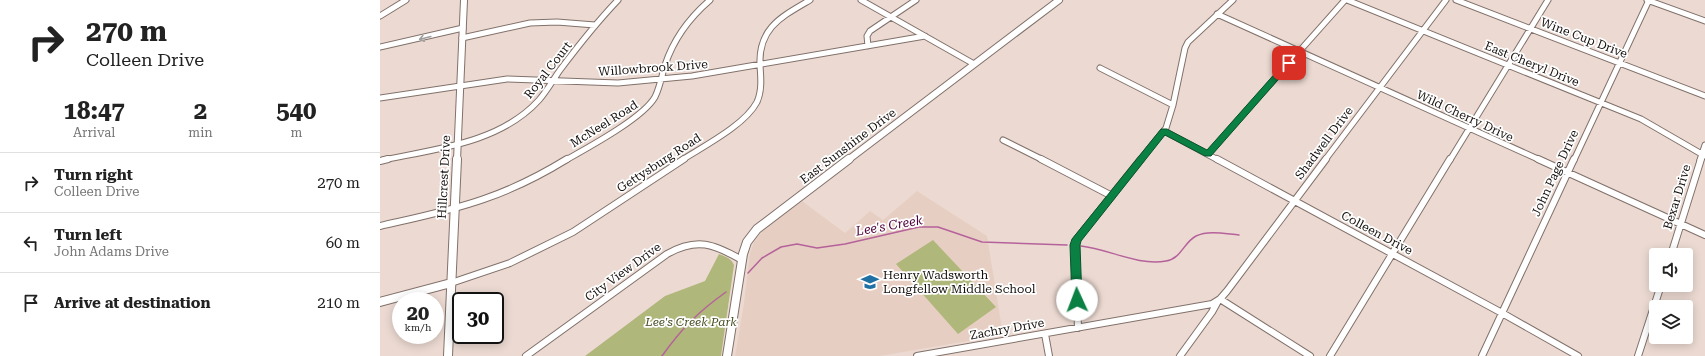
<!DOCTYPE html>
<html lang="en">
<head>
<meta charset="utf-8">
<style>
	body { margin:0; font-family:"Roboto Serif",serif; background:#f6f6f6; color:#222; height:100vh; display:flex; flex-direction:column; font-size:15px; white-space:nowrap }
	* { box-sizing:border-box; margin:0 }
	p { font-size:13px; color:#767676 }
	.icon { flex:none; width:22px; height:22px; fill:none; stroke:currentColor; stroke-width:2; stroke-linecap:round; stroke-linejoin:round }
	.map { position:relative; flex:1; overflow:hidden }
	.panel { display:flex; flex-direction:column; background:#fff; width:380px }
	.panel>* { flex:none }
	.guide { background:#fff; color:#222; overflow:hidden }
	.controls { position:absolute; left:1269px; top:248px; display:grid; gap:8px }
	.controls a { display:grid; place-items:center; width:44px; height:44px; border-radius:4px; background:#fff; box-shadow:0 2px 10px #0003; font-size:20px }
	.speed { position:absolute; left:12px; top:292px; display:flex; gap:8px; font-size:20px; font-weight:700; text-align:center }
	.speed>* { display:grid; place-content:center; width:52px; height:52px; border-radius:50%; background:#fff; box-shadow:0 2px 10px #0003; line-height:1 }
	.speed small { font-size:10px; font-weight:400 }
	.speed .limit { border:2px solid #111; border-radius:6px; background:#fff; color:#111 }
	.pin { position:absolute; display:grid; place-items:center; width:34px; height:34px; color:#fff; margin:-17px; border-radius:8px; box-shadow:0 2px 6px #0006 }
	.me { position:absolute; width:44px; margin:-22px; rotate:358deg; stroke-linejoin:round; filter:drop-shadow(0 0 3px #0008) }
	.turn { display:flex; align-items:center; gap:14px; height:84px; padding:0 20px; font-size:18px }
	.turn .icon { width:52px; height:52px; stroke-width:2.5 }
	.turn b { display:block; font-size:28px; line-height:34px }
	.eta { display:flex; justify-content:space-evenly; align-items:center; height:68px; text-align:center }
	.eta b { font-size:24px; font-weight:700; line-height:28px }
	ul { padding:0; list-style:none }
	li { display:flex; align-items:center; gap:12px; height:60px; padding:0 20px; border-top:1px solid #e0e0e0 }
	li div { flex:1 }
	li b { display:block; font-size:15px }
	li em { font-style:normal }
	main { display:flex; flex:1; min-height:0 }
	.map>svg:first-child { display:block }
	.built { fill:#e7cec2 }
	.green { fill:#b0b77a }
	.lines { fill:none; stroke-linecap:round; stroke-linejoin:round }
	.stream { stroke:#b5629b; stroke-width:1.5 }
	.minor-far1-casing { stroke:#81716a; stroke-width:7 }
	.minor-casing { stroke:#81716a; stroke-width:8 }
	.tertiary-far1-casing { stroke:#81716a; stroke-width:8 }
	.tertiary-casing { stroke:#81716a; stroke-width:10 }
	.minor-far1 { stroke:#fff; stroke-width:5 }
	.minor { stroke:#fff; stroke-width:6 }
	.tertiary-far1 { stroke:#fff; stroke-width:6 }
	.tertiary { stroke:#fff; stroke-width:8 }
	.oneway { stroke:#a19f9e }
	.route { fill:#0b8043; stroke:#07532c }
	.labels { text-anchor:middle; stroke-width:3.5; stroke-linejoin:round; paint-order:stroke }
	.street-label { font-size:12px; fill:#150f0c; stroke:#fff }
	.poi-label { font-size:12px; fill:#150f0c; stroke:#fff; text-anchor:start }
	.park-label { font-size:12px; font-style:italic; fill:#4a4e24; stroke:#fff }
	.water-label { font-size:13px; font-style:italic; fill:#4d003b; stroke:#fff }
</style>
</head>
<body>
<main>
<section class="panel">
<div class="guide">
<div class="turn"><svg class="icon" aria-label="right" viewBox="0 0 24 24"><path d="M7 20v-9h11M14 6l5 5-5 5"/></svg><div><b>270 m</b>Colleen Drive</div></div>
</div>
<div class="eta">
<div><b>18:47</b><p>Arrival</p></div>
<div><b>2</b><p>min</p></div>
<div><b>540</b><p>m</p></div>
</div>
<ul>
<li><svg class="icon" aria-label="right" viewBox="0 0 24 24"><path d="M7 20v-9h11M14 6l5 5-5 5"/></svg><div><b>Turn right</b><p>Colleen Drive</p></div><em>270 m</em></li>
<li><svg class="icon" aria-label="left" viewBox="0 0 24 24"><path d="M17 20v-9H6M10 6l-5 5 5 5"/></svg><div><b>Turn left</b><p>John Adams Drive</p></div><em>60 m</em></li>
<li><svg class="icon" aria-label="arrive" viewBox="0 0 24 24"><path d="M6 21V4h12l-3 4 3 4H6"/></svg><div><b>Arrive at destination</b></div><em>210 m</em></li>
</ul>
</section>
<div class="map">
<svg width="1325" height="356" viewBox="0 0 1325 356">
	<rect width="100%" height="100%" fill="#ecdad2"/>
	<path class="built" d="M537,191L607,236L623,335L500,356H355L364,303L370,253L374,242L383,230L422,201L465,233L490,211L503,220Z"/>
	<path class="green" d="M553,240L616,307L578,334L516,264Z
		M339,254C346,257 351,258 354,265L341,356H205L285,296L325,281Z"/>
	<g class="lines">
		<path class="stream" d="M701,246C729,249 757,266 786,261C801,259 804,242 816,236C829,230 846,234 859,235
			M368,273L382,258L401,247L417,244L437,248L465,244L539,227H558L602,242L687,245
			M282,356C302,328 318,312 346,292"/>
		<g class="minor-far1-casing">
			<path id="minor-far1" d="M481,0L594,64
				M967,0L1261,119L1325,156
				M1076,0L1325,96
				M1267,0L1325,21
				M837,14L1160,160
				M0,16L26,0
				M82,38L150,23L177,22L215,25
				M488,46L487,36L490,31L536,0
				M0,47L83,28
				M720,68L793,105
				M0,98L127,79L238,83L312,76L545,36
				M784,131L838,160
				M623,140L663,160
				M828,154L965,0
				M3,160C56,149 120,143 159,100C167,91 173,80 180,70C198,46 217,22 238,0
				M186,160C209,147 263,118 275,97C280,87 282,75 285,65C294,38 309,18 330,0
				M302,160C324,146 365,125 377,102C382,91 381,78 380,66C378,28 401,17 430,0
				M760,160L786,128L793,105L805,48L808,42L853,0
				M945,160L1066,0
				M1070,160L1168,0
				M1194,160L1269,0
				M1320,160L1325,145"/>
		</g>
		<g class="minor-casing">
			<path id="minor" d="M661,159L732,196
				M837,159L1122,313L1198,356
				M1158,159L1325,235
				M0,161L8,159
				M0,226C35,218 70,211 104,199C133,189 161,175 187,159
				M1291,255L1321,159
				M71,283L130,263L193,232L304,159
				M840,299L930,356
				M698,328L695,245L697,239L761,159
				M665,334L669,356
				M146,356L287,254C317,237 334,244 362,260
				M537,356L832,304L840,299L847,291L946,159
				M800,356L832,312L838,301
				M950,356L1070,159
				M1102,356L1194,159
				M1258,356L1281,285"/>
		</g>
		<g class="tertiary-far1-casing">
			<path id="tertiary-far1" d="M77,160L84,0
				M468,160L679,0"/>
		</g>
		<g class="tertiary-casing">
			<path id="tertiary" d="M0,302L71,283
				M68,356L77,159
				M347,356L363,254L367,242L377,229L469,159"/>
		</g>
		<use href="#minor-far1" class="minor-far1"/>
		<use href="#minor" class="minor"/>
		<use href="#tertiary-far1" class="tertiary-far1"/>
		<use href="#tertiary" class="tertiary"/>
	</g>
	<defs><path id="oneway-shaft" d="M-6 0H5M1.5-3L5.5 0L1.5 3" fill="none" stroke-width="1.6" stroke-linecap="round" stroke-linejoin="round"/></defs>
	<use class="oneway" href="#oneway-shaft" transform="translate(45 38) rotate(166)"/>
	<path class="route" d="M909,60L913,63L911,65L831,156H825L785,135L701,241L700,245L702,300L700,303L697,305L693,303L692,300L690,245L692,239L781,129H787L827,150L906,61Z"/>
	<defs>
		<g id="school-bare" transform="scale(1.38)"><path d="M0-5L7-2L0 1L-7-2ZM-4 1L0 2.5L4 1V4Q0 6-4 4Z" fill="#2071a3" stroke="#fff" stroke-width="2.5" paint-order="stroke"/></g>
	</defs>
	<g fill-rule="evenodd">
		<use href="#school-bare" x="490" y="282"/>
	</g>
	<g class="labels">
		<g class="street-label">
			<text transform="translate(1204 38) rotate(21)" y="4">Wine Cup Drive</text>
			<text transform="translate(1152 64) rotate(22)" y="4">East Cheryl Drive</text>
			<text transform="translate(273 68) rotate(-4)" y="4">Willowbrook Drive</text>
			<text transform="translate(168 70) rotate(-52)" y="4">Royal Court</text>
			<text transform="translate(1085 116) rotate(25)" y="4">Wild Cherry Drive</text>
			<text transform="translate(224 124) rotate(-32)" y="4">McNeel Road</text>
			<text transform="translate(944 143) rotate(-53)" y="4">Shadwell Drive</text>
			<text transform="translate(468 146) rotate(-37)" y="4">East Sunshine Drive</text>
			<text transform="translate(279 163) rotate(-33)" y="4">Gettysburg Road</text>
			<text transform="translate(1175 173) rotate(-65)" y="4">John Page Drive</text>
			<text transform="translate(64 177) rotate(-87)" y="4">Hillcrest Drive</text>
			<text transform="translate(1297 197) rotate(-73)" y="4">Bexar Drive</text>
			<text transform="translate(997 233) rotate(28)" y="4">Colleen Drive</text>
			<text transform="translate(243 272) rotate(-36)" y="4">City View Drive</text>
			<text transform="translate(627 329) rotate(-10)" y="4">Zachry Drive</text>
		</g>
		<g class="poi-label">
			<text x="503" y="279">Henry Wadsworth<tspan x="503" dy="14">Longfellow Middle School</tspan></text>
		</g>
		<g class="park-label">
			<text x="311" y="326">Lee's Creek Park</text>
		</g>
		<g class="water-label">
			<text transform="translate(509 225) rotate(-10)" y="5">Lee's Creek</text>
		</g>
	</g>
</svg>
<div class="controls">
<a><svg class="icon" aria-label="sound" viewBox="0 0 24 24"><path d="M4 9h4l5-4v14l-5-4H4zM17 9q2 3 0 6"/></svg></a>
<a><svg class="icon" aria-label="layers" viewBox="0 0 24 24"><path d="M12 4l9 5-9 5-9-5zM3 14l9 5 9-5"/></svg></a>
</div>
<div class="speed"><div>20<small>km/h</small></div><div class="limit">30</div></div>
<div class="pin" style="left:909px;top:63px;background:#d93025"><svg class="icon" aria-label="arrive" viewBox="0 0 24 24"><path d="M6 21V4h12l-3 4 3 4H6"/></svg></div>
<svg class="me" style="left:697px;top:300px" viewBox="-20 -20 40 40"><circle r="19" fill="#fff"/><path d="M0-13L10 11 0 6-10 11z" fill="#0b8043"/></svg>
</div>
</main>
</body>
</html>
